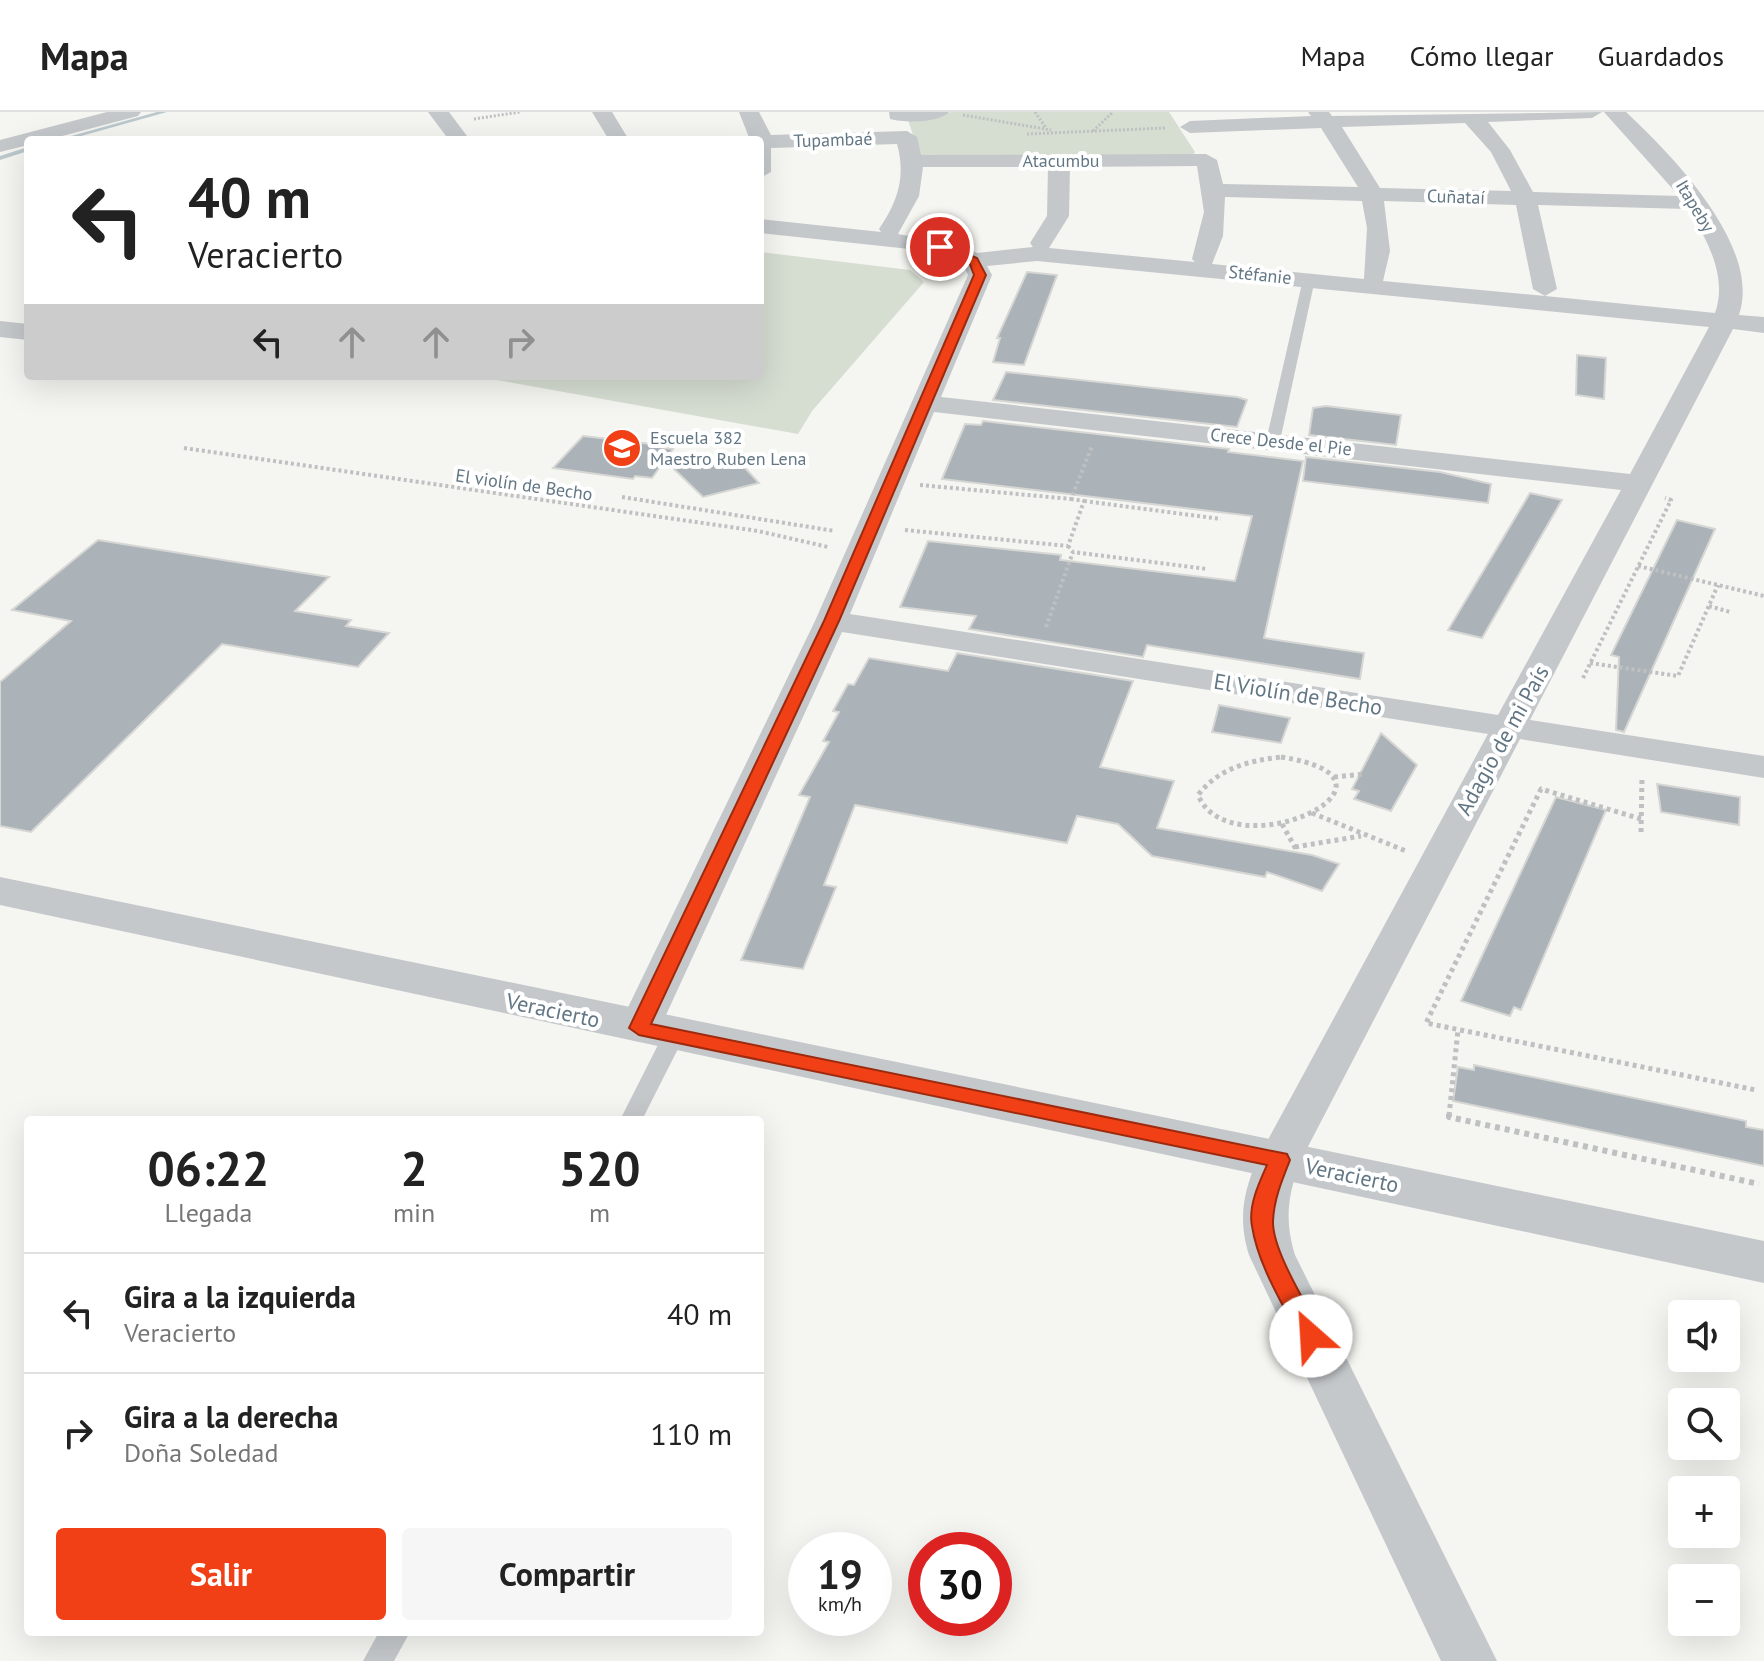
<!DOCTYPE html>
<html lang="es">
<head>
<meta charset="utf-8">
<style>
	body { margin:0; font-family:"PT Sans",sans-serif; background:#f6f6f6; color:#222; height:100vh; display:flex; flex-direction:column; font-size:30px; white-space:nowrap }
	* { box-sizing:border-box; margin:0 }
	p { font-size:26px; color:#767676 }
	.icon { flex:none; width:44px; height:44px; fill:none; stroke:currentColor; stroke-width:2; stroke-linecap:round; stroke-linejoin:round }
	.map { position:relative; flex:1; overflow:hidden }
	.sheet { position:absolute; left:24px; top:1004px; width:740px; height:520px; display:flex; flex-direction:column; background:#fff; border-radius:8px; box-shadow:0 8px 32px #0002 }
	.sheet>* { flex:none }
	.banner { position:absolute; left:24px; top:24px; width:740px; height:244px; border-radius:8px; box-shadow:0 8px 32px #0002; background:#fff; color:#222; overflow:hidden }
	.fabs { position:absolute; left:1668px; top:1188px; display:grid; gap:16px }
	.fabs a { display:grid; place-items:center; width:72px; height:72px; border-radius:8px; background:#fff; box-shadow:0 8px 32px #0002; font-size:40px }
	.speed { position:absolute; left:788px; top:1420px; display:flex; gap:16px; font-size:40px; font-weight:700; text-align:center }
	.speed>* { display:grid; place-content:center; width:104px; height:104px; border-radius:50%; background:#fff; box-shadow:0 8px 32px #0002; line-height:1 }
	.speed small { font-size:20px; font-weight:400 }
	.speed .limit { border:12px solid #d22; background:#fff; color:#111 }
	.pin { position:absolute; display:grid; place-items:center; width:68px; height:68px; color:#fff; margin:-34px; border:4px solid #fff; border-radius:50%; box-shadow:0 2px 8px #0007 }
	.me { position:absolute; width:88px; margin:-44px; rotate:334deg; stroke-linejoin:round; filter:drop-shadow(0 0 6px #0008) }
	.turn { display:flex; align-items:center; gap:28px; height:168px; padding:0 32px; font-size:36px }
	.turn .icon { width:104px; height:104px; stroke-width:2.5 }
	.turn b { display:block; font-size:56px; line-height:68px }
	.lanes { display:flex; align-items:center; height:76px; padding:0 32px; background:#0003; justify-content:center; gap:40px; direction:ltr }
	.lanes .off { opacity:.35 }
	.eta { display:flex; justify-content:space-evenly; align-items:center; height:136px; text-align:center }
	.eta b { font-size:48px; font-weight:800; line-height:56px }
	.cta { display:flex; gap:16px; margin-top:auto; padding:16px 32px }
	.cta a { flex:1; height:92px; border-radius:8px; background:#f14015; color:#fff; font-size:32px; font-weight:800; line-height:92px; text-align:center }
	.cta a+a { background:#f6f6f6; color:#222 }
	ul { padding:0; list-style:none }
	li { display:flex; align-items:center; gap:24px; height:120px; padding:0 32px; border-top:2px solid #e0e0e0 }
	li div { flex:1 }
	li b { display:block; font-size:30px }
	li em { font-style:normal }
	header { display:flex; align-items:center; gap:48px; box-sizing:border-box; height:112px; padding:0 40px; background:#fff; border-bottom:2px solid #e0e0e0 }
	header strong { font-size:38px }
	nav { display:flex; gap:44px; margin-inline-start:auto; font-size:28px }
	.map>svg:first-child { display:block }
	.green { fill:#d6ddd1 }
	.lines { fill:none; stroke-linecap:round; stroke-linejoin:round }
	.stream { fill:#bbc8cc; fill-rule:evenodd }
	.building { fill:#abb3b8; stroke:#d6d6d4; stroke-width:2 }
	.path-far3 { stroke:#bec0c2; stroke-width:3; stroke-dasharray:2 2; stroke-linecap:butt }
	.path-far2 { stroke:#bec0c2; stroke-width:4; stroke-dasharray:3 3; stroke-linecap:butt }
	.path-far1 { stroke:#bec0c2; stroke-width:5; stroke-dasharray:4 4; stroke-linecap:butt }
	.path { stroke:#bec0c2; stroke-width:6; stroke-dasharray:5 5; stroke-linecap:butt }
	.service { fill:#c4c8cb; fill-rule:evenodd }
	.minor { fill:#c4c8cb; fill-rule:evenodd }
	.tertiary { fill:#c4c8cb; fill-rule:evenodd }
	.route { fill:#f14015; stroke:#9d2a0e; stroke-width:2 }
	.labels { text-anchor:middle; stroke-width:8; stroke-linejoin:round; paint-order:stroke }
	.far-street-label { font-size:18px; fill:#627684; stroke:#fff }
	.far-poi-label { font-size:18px; fill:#627684; stroke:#fff; text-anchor:start }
	.street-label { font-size:22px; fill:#627684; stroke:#fff }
</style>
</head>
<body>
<header>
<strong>Mapa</strong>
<nav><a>Mapa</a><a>Cómo llegar</a><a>Guardados</a></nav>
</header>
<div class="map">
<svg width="1764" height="1549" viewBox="0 0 1764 1549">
	<rect width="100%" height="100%" fill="#f5f5f1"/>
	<path class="green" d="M955,0H1169L1195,40L1193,43H920L908,8L920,2Z
		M760,140L910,158L924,170L812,299L798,322L475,264H760Z"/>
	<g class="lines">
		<path class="stream" d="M157,0H167L67,28H57Z
			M28,35V39L0,48V44Z"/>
	</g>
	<path class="building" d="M1027,160L1057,163L1024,253L993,250L1000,226H997Z
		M1577,243L1606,246L1604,287L1576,283Z
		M1006,260L1237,285L1247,288L1237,315L993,288Z
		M1326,294L1401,303L1396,333L1309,323L1313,296Z
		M983,309L1229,337L1228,340L1303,349L1264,526L1364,541L1360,567L1147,533L1143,545L969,517L976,504L900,495L928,429L1061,443L1060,448L1235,469L1252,404L942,367L965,312L981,313Z
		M583,324L660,333L658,335L673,337L652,366L635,364L633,367L553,356Z
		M733,343L759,371L703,385L673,356Z
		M1306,345L1440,360L1491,372L1488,391L1303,369Z
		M1530,381L1562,388L1482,526L1448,518Z
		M1677,408L1715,417L1624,620L1616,618L1619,545L1611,543Z
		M98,428L329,465L295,499L351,508L346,514L389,521L358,555L222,532L31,720L0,714V570L71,509L12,498Z
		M957,541L1133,569L1100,655L1174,669L1157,716L1312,743L1339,752L1322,779L1267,760L1265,765L1152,744L1118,712L1077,704L1067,731L855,693L824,773L836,775L803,857L741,848L810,685L799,683L829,630L823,629L839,600L833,599L848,572L854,573L869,546L948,559Z
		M1219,593L1290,606L1281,631L1212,620Z
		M1381,621L1417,653L1391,699L1354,687L1359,679L1352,677Z
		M1657,672L1740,685L1739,713L1661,700Z
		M1556,685L1606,698L1521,898L1514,895L1510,904L1461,889Z
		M1474,953L1746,1009V1015L1764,1018V1054L1453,989L1458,955L1474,958Z"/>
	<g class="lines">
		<path class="path-far3" d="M1035,0L1046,16
			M963,3L1051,18
			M474,7L520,0
			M1093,19L1113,0
			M1027,22L1165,16"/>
		<path class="path-far2" d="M184,336L758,419L828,435
			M920,373L1071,387L1092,334
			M622,385L835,419
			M1084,389L1221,407
			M905,418L1068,434L1084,389L1071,387
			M1068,434L1073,440L1207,457
			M1638,454L1764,484
			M1709,494L1730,500
			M1046,515L1073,440
			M1590,551L1678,564L1718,473
			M1583,566L1671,388L1665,386"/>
		<path class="path-far1" d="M1281,645C1431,668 1231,761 1198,683C1219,656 1248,649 1281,645Z
			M1334,665L1365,662
			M1312,701L1406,739
			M1641,707L1541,677L1426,911L1756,978
			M1282,712L1296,737
			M1641,720L1642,665
			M1295,735L1361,724
			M1449,1004L1458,918"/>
		<path class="path" d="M1449,1002V1005L1759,1072"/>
		<path class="service" d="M1309,163L1315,167L1280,329L1273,333L1266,329L1303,167Z
			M674,916L682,918L685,923L642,1008H620L663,923L666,918Z
			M379,1520H410L394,1549H363Z"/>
		<path class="minor" d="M107,0H141L138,4L47,28H28V33L0,40V28Z
			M428,0H449L470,28H449Z
			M592,0H612L629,28H609Z
			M739,0H759L771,23L907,19L917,25L921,43L1206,42L1217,48L1223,72L1358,75L1321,16L1190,21L1180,15L1190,9L1311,4L1308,0H1329L1332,4L1602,0L1592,6L1488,10L1510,38L1533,80L1679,84L1604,0H1626C1672,43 1762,135 1739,203L1764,205V221L1733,217L1530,608L1764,644V666L1520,627L1301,1048C1288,1082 1284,1107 1295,1143L1497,1549H1441L1249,1143C1238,1107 1243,1082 1257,1048L1488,622L842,520L660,916L654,926L639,930L624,926L618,916L815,509L968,163L963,152L951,145L919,138L760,121V107L881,120L879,117C898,89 906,65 897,32L771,36V60L760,66V28H750ZM1465,11L1491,40L1511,79L1380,76L1342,15ZM1197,54L1204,100L1192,147L1195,150L1049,136L1069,104L1070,55ZM923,55H1048L1047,104L1030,131L1033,135L977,141L959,133L898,122L919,84ZM1225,85L1362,89L1367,116L1364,167L1212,152L1223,124ZM1384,89L1516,93L1533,177L1545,184L1383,169L1390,139ZM1538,93L1688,97C1707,127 1728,165 1715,201L1545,184L1557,177ZM1037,149L1709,215L1630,362L941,285L992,163L987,154ZM934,300L1621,378L1498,603L850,502Z
			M889,0H949C939,11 905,11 890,7Z
			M0,209L28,212V228L0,225Z"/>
		<path class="tertiary" d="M0,765L1764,1129V1171L0,793Z"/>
	</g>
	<path class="route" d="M940,131L977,146L986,163L839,509L651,912L1287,1042L1290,1048C1282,1068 1274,1087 1273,1109C1272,1139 1309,1196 1323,1224L1320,1231H1303C1285,1196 1258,1154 1252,1114C1248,1094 1259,1071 1267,1053L639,923L629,916L824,509L974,163L969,150L936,137Z"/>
	<defs>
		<g id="school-disc" transform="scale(2)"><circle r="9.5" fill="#f14015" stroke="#fff"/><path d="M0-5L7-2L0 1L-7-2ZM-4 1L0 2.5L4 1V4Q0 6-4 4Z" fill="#fff"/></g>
	</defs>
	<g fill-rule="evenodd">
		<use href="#school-disc" x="622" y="336"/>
	</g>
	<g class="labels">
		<g class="far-street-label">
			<text transform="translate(833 28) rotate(-2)" y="6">Tupambaé</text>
			<text x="1061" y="55">Atacumbu</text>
			<text transform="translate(1456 85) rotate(2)" y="6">Cuñataí</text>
			<text transform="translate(1695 94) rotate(59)" y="6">Itapeby</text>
			<text transform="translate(1260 163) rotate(6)" y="6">Stéfanie</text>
			<text transform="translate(1281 330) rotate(6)" y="6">Crece Desde el Pie</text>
			<text transform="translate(524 373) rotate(8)" y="6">El violín de Becho</text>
		</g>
		<g class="far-poi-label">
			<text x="650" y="332">Escuela 382<tspan x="650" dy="21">Maestro Ruben Lena</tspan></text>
		</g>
		<g class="street-label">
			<text transform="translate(1298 582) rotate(9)" y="8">El Violín de Becho</text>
			<text transform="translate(1502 628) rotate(-61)" y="8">Adagio de mi País</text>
			<text transform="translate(553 898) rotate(12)" y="8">Veracierto</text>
			<text transform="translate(1352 1063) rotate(12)" y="8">Veracierto</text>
		</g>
	</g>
</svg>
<div class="fabs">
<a><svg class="icon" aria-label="sound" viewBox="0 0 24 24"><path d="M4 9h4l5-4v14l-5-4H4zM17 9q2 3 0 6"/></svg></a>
<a><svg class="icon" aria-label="search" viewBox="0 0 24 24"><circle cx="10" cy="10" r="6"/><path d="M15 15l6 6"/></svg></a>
<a>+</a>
<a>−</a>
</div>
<div class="speed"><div>19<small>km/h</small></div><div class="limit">30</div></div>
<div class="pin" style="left:940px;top:135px;background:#d93025"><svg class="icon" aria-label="arrive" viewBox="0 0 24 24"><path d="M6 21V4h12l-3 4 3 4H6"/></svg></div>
<svg class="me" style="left:1311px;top:1224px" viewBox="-20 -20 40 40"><circle r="19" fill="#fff"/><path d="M0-13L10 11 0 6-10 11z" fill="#f14015"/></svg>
<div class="banner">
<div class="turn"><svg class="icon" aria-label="left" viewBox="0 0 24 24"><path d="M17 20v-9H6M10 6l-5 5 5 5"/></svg><div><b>40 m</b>Veracierto</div></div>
<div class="lanes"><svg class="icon" aria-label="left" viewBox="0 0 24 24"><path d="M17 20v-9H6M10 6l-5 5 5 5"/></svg><svg class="icon off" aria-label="ahead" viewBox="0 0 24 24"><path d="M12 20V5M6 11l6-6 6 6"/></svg><svg class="icon off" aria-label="ahead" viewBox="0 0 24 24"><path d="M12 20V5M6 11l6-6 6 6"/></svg><svg class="icon off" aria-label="right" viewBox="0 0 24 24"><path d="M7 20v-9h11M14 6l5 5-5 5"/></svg></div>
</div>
<section class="sheet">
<div class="eta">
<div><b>06:22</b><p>Llegada</p></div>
<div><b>2</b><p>min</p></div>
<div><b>520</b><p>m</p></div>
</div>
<ul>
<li><svg class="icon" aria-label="left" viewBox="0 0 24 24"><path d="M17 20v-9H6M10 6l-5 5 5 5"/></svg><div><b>Gira a la izquierda</b><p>Veracierto</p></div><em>40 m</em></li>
<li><svg class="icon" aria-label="right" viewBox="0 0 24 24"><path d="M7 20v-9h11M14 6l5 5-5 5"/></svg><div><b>Gira a la derecha</b><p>Doña Soledad</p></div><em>110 m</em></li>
</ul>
<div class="cta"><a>Salir</a><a>Compartir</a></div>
</section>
</div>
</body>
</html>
